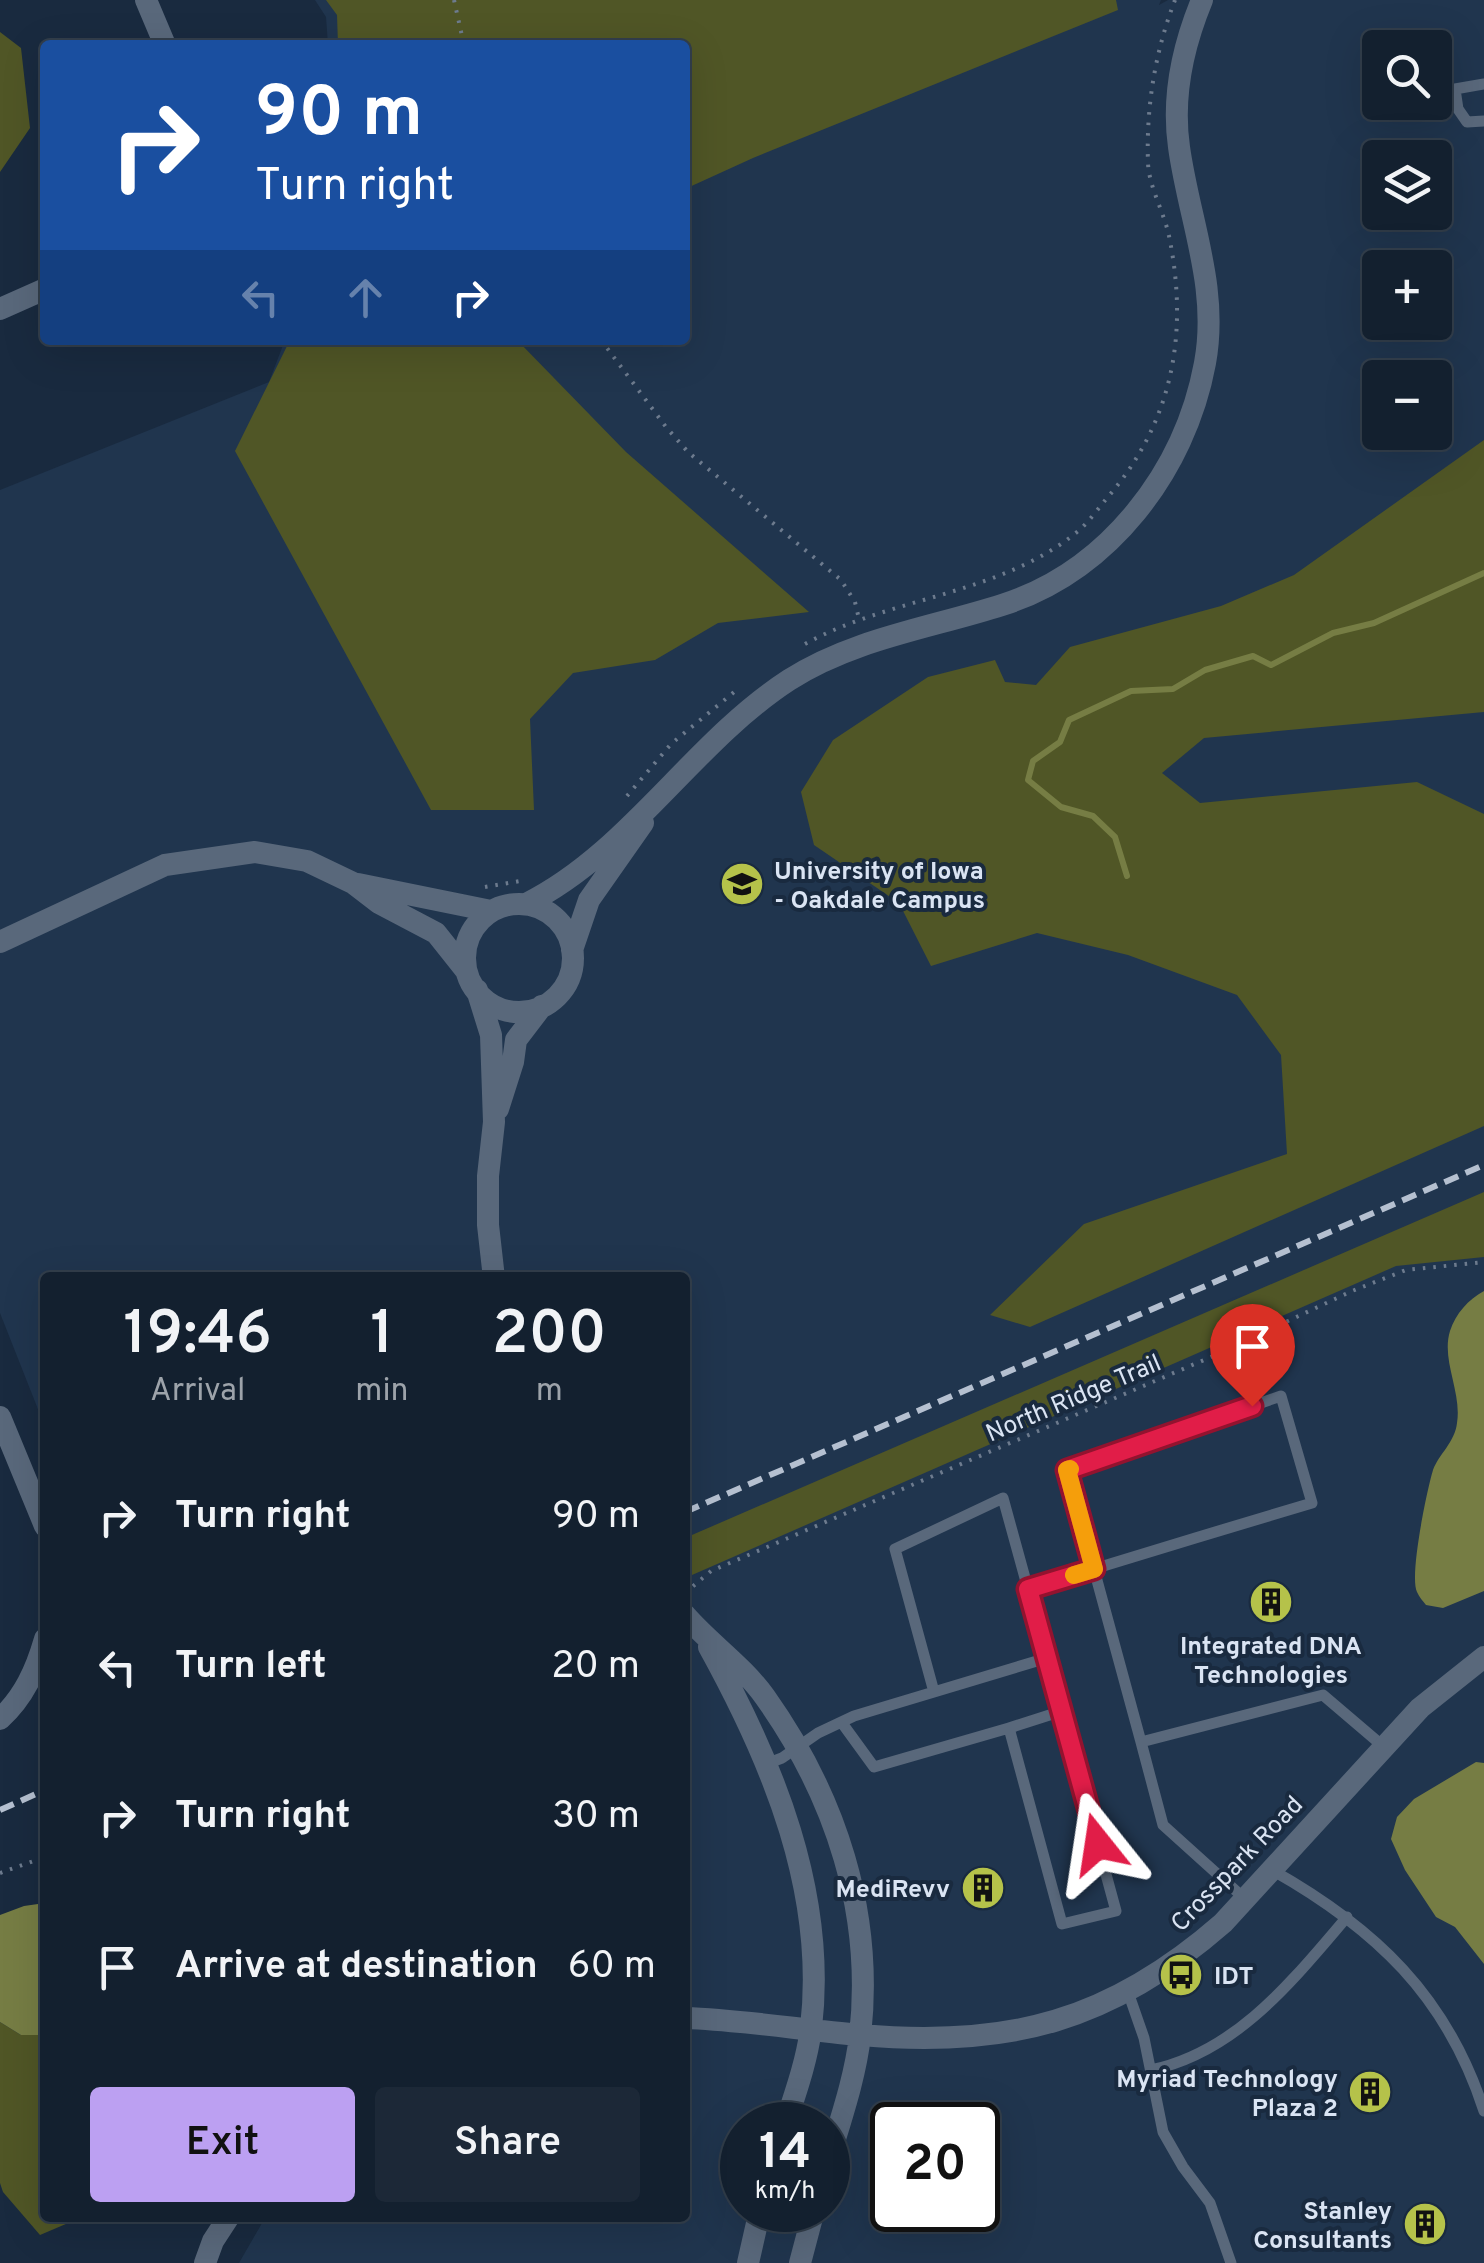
<!DOCTYPE html>
<html lang="en">
<head>
<meta charset="utf-8">
<style>
	body { margin:0; font-family:Overpass,sans-serif; background:#1c2837; color:#f1f3f6; height:100vh; display:flex; flex-direction:column; font-size:38px; white-space:nowrap }
	* { box-sizing:border-box; margin:0 }
	p { font-size:32px; color:#9da3aa }
	.icon { flex:none; width:55px; height:55px; fill:none; stroke:currentColor; stroke-width:2; stroke-linecap:round; stroke-linejoin:round }
	.map { position:relative; flex:1; overflow:hidden }
	.drawer { position:absolute; left:40px; top:1272px; width:650px; height:950px; display:flex; flex-direction:column; background:#13202f; border-radius:10px; box-shadow:0 10px 40px #0002,0 0 0 2px #323e4b }
	.drawer>* { flex:none }
	.hud { position:absolute; left:40px; top:40px; width:650px; height:305px; border-radius:10px; box-shadow:0 10px 40px #0002,0 0 0 2px #323e4b; background:#1a4fa0; color:#fff; overflow:hidden }
	.tools { position:absolute; left:1362px; top:30px; display:grid; gap:20px }
	.tools a { display:grid; place-items:center; width:90px; height:90px; border-radius:10px; background:#13202f; box-shadow:0 10px 40px #0002,0 0 0 2px #323e4b; font-size:50px }
	.speed { position:absolute; left:720px; top:2102px; display:flex; gap:20px; font-size:50px; font-weight:700; text-align:center }
	.speed>* { display:grid; place-content:center; width:130px; height:130px; border-radius:50%; background:#13202f; box-shadow:0 10px 40px #0002,0 0 0 2px #323e4b; line-height:1 }
	.speed small { font-size:25px; font-weight:400 }
	.speed .limit { border:5px solid #111; border-radius:15px; background:#fff; color:#111 }
	.pin { position:absolute; display:grid; place-items:center; width:85px; height:85px; color:#fff; margin:-102px -42px; border-radius:50% 50% 50% 0; rotate:-45deg; box-shadow:0 0 10px #0007 }
	.pin .icon { rotate:45deg }
	.me { position:absolute; width:110px; margin:-55px; rotate:345deg; stroke-linejoin:round; filter:drop-shadow(0 0 8px #0008) }
	.turn { display:flex; align-items:center; gap:35px; height:210px; padding:0 50px; font-size:45px }
	.turn .icon { width:130px; height:130px; stroke-width:2.5 }
	.turn b { display:block; font-size:70px; line-height:85px }
	.lanes { display:flex; align-items:center; height:95px; padding:0 50px; background:#0003; justify-content:center; gap:50px; direction:ltr }
	.lanes .off { opacity:.35 }
	.eta { display:flex; justify-content:space-evenly; align-items:center; height:170px; text-align:center }
	.eta b { font-size:60px; font-weight:600; line-height:70px }
	.action { display:flex; gap:20px; margin-top:auto; padding:20px 50px }
	.action a { flex:1; height:115px; border-radius:10px; background:#bca0f2; color:#111; font-size:40px; font-weight:600; line-height:115px; text-align:center }
	.action a+a { background:#1c2837; color:#f1f3f6 }
	ul { padding:0; list-style:none }
	li { display:flex; align-items:center; gap:30px; height:150px; padding:0 50px }
	li div { flex:1 }
	li b { display:block; font-size:38px }
	li em { font-style:normal }
	.map>svg:first-child { display:block }
	.built { fill:#20354e; fill-rule:evenodd }
	.green { fill:#505626 }
	.water { fill:#767d44 }
	.lines { fill:none; stroke-linecap:round; stroke-linejoin:round }
	.stream { stroke:#767d44; stroke-width:6 }
	.path { stroke:#6d7b8e; stroke-width:4; stroke-dasharray:2.5 8; stroke-linecap:butt }
	.lane { stroke:#59687b; stroke-width:11 }
	.street { stroke:#59687b; stroke-width:22 }
	.rail { stroke:#b5c0d0; stroke-width:6; stroke-dasharray:15 8; stroke-linecap:butt }
	.route-casing { stroke:#92132f; stroke-width:25 }
	.route { stroke:#e11d48; stroke-width:18 }
	.slow { stroke:#f59e0b; stroke-width:18 }
	.labels { text-anchor:middle; stroke-width:8; stroke-linejoin:round; paint-order:stroke }
	.poi-label { font-size:25px; font-weight:bold; fill:#dae4f3; stroke:#192a3f; text-anchor:end }
	.street-label { font-size:25px; fill:#dae4f3; stroke:#192a3f }
</style>
</head>
<body>
<div class="map">
<svg width="1484" height="2263" viewBox="0 0 1484 2263">
	<rect width="100%" height="100%" fill="#192a3f"/>
	<path class="built" d="M315,0H1161L1159,5L1168,0H1484V2263H239L265,2218H685V1278H45V1427L0,1313V490L269,382L285,340H685V45H328L326,17ZM1380,48H1435V102H1380ZM1380,158H1435V212H1380ZM1380,268H1435V322H1380ZM1380,378H1435V432H1380ZM742,2125H828V2210H742ZM892,2125H978V2210H892Z"/>
	<path class="green" d="M326,0H1116L1118,10L753,158L685,189V45H338L337,15Z
		M0,32L21,48L30,128L0,172Z
		M290,340H517L626,452L809,612L718,623L655,660L573,673L530,719L534,810H431L235,451Z
		M1484,440V712L1204,738L1162,773L1200,803L1417,782L1484,814V1126L1030,1327L990,1315L1084,1224L1287,1154L1281,1055L1237,995L1128,955L1037,933L931,966L899,903L814,845L801,792L833,740L928,677L995,660L1005,682L1036,685L1070,647L1221,606L1294,575Z
		M1484,1192V1257L1396,1266L692,1575L685,1567V1538Z
		M0,2022L21,2035H45V2218H80L40,2235L3,2192L0,2183Z"/>
	<path class="water" d="M1484,1291V1591L1443,1608L1426,1605C1423,1601 1419,1597 1417,1592C1409,1576 1427,1490 1433,1470C1439,1454 1455,1442 1457,1423C1462,1392 1441,1360 1450,1331C1456,1313 1468,1300 1484,1291Z
		M1476,1762L1484,1763V1964L1455,1927L1436,1917L1405,1870L1391,1839L1397,1817L1414,1799Z
		M45,1903V2035H21L0,2022V1915L24,1906Z"/>
	<g class="lines">
		<path class="stream" d="M1127,876L1115,837L1093,816L1061,807L1028,780L1033,761L1060,742L1069,720L1131,691L1173,689L1205,670L1253,656L1271,665L1333,633L1374,623L1484,573"/>
		<path class="path" d="M454,0L464,45
			M601,340L666,427L688,452L841,580L855,602L859,619
			M805,644C890,597 1000,595 1077,532C1088,523 1098,509 1107,498C1173,422 1189,333 1169,236C1164,212 1149,187 1148,163C1146,107 1155,52 1175,0
			M627,796L671,744L739,688
			M485,887L520,881
			M685,1593L711,1571L1211,1357L1352,1291L1406,1270L1484,1262
			M0,1873L45,1857"/>
		<path class="lane" d="M1484,84L1455,89L1458,109L1467,122L1484,121
			M1028,1589C1123,1560 1217,1531 1312,1503L1281,1396L1067,1470L1141,1742L1323,1695L1384,1747
			M934,1692L895,1549L1003,1498L1047,1658
			M1009,1728L1062,1711
			M1141,1742L1163,1825L1245,1899
			M766,1764L782,1758L818,1733L854,1716L1047,1658L1116,1911L1062,1924L1009,1728L874,1767L842,1723
			M1272,1870C1375,1928 1447,1996 1484,2111
			M1128,1992L1144,2038L1163,2132L1183,2167L1210,2203L1231,2263
			M1151,2070C1237,2052 1293,1980 1347,1917"/>
		<path class="street" d="M146,0L165,45
			M0,309L45,289
			M358,884L491,911
			M526,904C630,852 692,743 789,680C853,639 930,628 1002,605C1109,571 1185,471 1205,363C1219,287 1189,220 1179,147C1172,98 1183,46 1202,0
			M465 958a54 54 0 1 1 108 0a54 54 0 1 1-108 0Z
			M0,942L165,865L255,852L307,861L353,883L379,903L436,933L467,972
			M572,950L589,900L643,823
			M477,990L491,1035L494,1122L488,1176V1225L494,1278
			M498,1109L513,1062L516,1040L542,1006
			M0,1417L45,1526
			M685,1615C710,1644 742,1665 765,1697C836,1797 874,1913 860,2036C855,2079 840,2121 828,2162
			M709,1647C773,1763 827,1893 811,2028C807,2061 795,2094 785,2125
			M0,1719C24,1697 36,1670 45,1639
			M685,2018C744,2020 802,2030 861,2035C1009,2048 1111,2021 1223,1923L1420,1708L1484,1657
			M205,2263L213,2241L228,2218
			M748,2263L760,2210
			M800,2263L814,2210"/>
		<path class="rail" d="M685,1512L1484,1165
			M0,1810L45,1790"/>
	</g>
	<g class="lines">
		<g class="route-casing">
			<path id="route" d="M1098,1844L1028,1589L1094,1569L1067,1470L1252,1406"/>
		</g>
		<use href="#route" class="route"/>
		<path class="slow" d="M1070,1469L1067,1470L1094,1569L1074,1575"/>
	</g>
	<defs>
		<g id="university-disc" transform="scale(2.25)"><circle r="9.5" fill="#b5c24a" stroke="#192a3f"/><path d="M0-5L7-2L0 1L-7-2ZM-4 1L0 2.5L4 1V4Q0 6-4 4Z" fill="#111"/></g>
		<g id="building-disc" transform="scale(2.25)"><circle r="9.5" fill="#b5c24a" stroke="#192a3f"/><path d="M-4-6H4V6H1V3H-1V6H-4ZM-2.5-4.3h1.7v1.8h-1.7ZM.8-4.3h1.7v1.8H.8ZM-2.5-1h1.7V.8h-1.7ZM.8-1h1.7V.8H.8Z" fill="#111"/></g>
		<g id="bus-disc" transform="scale(2.25)"><circle r="9.5" fill="#b5c24a" stroke="#192a3f"/><path d="M-5-6H5V4H4V6H2V4H-2V6H-4V4H-5ZM-3.5-4V0h7V-4ZM-3.5 1.2v1.5H-2V1.2ZM2 1.2v1.5H3.5V1.2Z" fill="#111"/></g>
	</defs>
	<g fill-rule="evenodd">
		<use href="#university-disc" x="742" y="884"/>
		<use href="#building-disc" x="1271" y="1602"/>
		<use href="#building-disc" x="983" y="1888"/>
		<use href="#bus-disc" x="1181" y="1975"/>
		<use href="#building-disc" x="1370" y="2092"/>
		<use href="#building-disc" x="1425" y="2224"/>
	</g>
	<g class="labels">
		<g class="poi-label">
			<text x="774" y="879" text-anchor="start">University of Iowa<tspan x="774" dy="29">- Oakdale Campus</tspan></text>
			<text x="1271" y="1654" text-anchor="middle">Integrated DNA<tspan x="1271" dy="29">Technologies</tspan></text>
			<text x="950" y="1897">MediRevv</text>
			<text x="1214" y="1984" text-anchor="start">IDT</text>
			<text x="1338" y="2087">Myriad Technology<tspan x="1338" dy="29">Plaza 2</tspan></text>
			<text x="1392" y="2219">Stanley<tspan x="1392" dy="29">Consultants</tspan></text>
		</g>
		<g class="street-label">
			<text transform="translate(1073 1397) rotate(-23)" y="9">North Ridge Trail</text>
			<text transform="translate(1236 1863) rotate(-46)" y="9">Crosspark Road</text>
		</g>
	</g>
</svg>
<div class="tools">
<a><svg class="icon" aria-label="search" viewBox="0 0 24 24"><circle cx="10" cy="10" r="6"/><path d="M15 15l6 6"/></svg></a>
<a><svg class="icon" aria-label="layers" viewBox="0 0 24 24"><path d="M12 4l9 5-9 5-9-5zM3 14l9 5 9-5"/></svg></a>
<a>+</a>
<a>−</a>
</div>
<div class="speed"><div>14<small>km/h</small></div><div class="limit">20</div></div>
<div class="pin" style="left:1252px;top:1406px;background:#d93025"><svg class="icon" aria-label="arrive" viewBox="0 0 24 24"><path d="M6 21V4h12l-3 4 3 4H6"/></svg></div>
<svg class="me" style="left:1098px;top:1844px" viewBox="-20 -20 40 40"><path d="M0-17L14 15 0 8-14 15z" fill="#e11d48" stroke="#fff" stroke-width="4"/></svg>
<div class="hud">
<div class="turn"><svg class="icon" aria-label="right" viewBox="0 0 24 24"><path d="M7 20v-9h11M14 6l5 5-5 5"/></svg><div><b>90 m</b>Turn right</div></div>
<div class="lanes"><svg class="icon off" aria-label="left" viewBox="0 0 24 24"><path d="M17 20v-9H6M10 6l-5 5 5 5"/></svg><svg class="icon off" aria-label="ahead" viewBox="0 0 24 24"><path d="M12 20V5M6 11l6-6 6 6"/></svg><svg class="icon" aria-label="right" viewBox="0 0 24 24"><path d="M7 20v-9h11M14 6l5 5-5 5"/></svg></div>
</div>
<section class="drawer">
<div class="eta">
<div><b>19:46</b><p>Arrival</p></div>
<div><b>1</b><p>min</p></div>
<div><b>200</b><p>m</p></div>
</div>
<ul>
<li><svg class="icon" aria-label="right" viewBox="0 0 24 24"><path d="M7 20v-9h11M14 6l5 5-5 5"/></svg><div><b>Turn right</b></div><em>90 m</em></li>
<li><svg class="icon" aria-label="left" viewBox="0 0 24 24"><path d="M17 20v-9H6M10 6l-5 5 5 5"/></svg><div><b>Turn left</b></div><em>20 m</em></li>
<li><svg class="icon" aria-label="right" viewBox="0 0 24 24"><path d="M7 20v-9h11M14 6l5 5-5 5"/></svg><div><b>Turn right</b></div><em>30 m</em></li>
<li><svg class="icon" aria-label="arrive" viewBox="0 0 24 24"><path d="M6 21V4h12l-3 4 3 4H6"/></svg><div><b>Arrive at destination</b></div><em>60 m</em></li>
</ul>
<div class="action"><a>Exit</a><a>Share</a></div>
</section>
</div>
</body>
</html>
